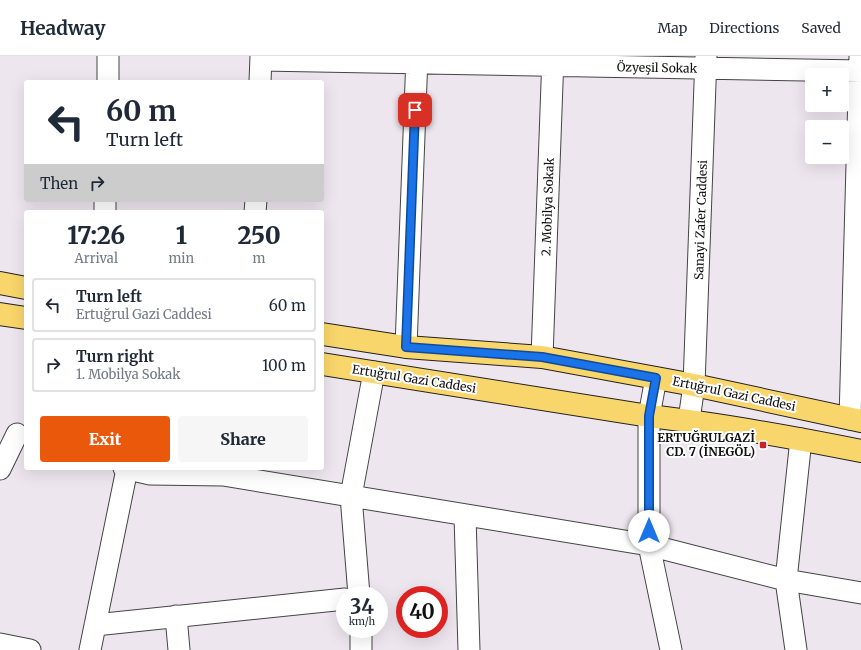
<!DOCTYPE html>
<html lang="en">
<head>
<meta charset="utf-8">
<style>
	body { margin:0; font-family:Merriweather,serif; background:#f6f6f7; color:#1f2937; height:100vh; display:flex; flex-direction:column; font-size:15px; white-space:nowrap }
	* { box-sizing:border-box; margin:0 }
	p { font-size:13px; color:#747a83 }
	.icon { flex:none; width:22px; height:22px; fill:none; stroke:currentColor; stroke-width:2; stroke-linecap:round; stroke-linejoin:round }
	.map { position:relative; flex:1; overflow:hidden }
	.side { position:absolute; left:24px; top:154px; width:300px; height:260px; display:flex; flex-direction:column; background:#fff; border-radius:4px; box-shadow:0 4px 16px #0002 }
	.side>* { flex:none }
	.guide { position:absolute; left:24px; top:24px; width:300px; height:122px; border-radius:4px; box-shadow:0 4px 16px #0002; background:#fff; color:#1f2937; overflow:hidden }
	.fabs { position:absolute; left:805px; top:12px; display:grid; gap:8px }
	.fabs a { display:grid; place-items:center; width:44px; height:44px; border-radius:4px; background:#fff; box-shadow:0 4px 16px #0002; font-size:20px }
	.speed { position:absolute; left:336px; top:530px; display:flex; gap:8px; font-size:20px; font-weight:700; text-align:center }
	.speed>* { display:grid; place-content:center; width:52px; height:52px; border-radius:50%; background:#fff; box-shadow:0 4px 16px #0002; line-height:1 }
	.speed small { font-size:10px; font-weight:400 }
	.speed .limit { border:6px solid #d22; background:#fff; color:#111 }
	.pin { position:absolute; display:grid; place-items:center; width:34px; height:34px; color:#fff; margin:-17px; border-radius:8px; box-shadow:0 2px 6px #0006 }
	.me { position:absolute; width:44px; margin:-22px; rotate:0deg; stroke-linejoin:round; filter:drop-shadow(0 0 3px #0008) }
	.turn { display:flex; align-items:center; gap:14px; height:84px; padding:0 16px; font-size:18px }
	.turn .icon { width:52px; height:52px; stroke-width:2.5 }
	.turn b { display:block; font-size:28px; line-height:34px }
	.then { display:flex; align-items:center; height:38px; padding:0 16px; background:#0003; gap:8px; font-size:15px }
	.eta { display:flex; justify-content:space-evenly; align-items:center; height:68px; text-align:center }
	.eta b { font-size:24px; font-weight:800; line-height:28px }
	.button { display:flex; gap:8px; margin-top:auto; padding:8px 16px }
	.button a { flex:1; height:46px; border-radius:4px; background:#ea580c; color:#fff; font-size:16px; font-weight:800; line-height:46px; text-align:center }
	.button a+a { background:#f6f6f7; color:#1f2937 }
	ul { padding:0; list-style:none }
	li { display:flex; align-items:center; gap:12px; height:54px; margin:0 8px 6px; padding:0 8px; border:2px solid #e0e1e3; border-radius:4px }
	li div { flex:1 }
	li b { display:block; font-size:15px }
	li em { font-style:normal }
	header { display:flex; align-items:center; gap:24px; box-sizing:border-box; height:56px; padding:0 20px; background:#fff; border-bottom:1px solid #e0e1e3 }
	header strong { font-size:19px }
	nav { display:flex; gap:22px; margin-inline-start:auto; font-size:14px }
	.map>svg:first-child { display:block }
	.industrial { fill:#eee6ef; fill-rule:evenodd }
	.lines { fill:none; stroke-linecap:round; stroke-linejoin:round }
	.minor-casing { stroke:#444; stroke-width:23 }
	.major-casing { stroke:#222; stroke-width:24 }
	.minor { stroke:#fff; stroke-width:21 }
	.major { stroke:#f9d66b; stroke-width:22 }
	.route-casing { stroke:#114b97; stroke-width:10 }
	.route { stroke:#1a73e8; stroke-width:7 }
	.poi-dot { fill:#c4262e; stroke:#fff; stroke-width:1.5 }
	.labels { text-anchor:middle; stroke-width:4; stroke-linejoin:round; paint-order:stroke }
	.street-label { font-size:12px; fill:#111; stroke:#fff }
	.poi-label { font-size:12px; font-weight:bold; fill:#111; stroke:#fff; text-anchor:end }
</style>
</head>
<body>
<header>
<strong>Headway</strong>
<nav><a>Map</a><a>Directions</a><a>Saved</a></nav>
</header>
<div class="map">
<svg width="861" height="594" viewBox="0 0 861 594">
	<rect width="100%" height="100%" fill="#fffdf5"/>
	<path class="industrial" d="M0,0H861V594H7L0,592ZM812,19H842V49H812ZM26,26H322V144H26ZM812,71H842V101H812ZM26,156H322V412H26ZM345,539H379V573H345ZM405,539H439V573H405Z"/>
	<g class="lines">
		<g class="minor-casing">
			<path id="minor" d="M261,4L861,15
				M108,26V0
				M260,26L261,0
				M105,156V144
				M255,156L256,144
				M406,291L417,0
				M542,301L553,0
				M656,322L649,360V489L671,594
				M850,363L860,0
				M689,364L694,329L706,0
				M124,412L150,418L223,419L649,489L786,524L861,537
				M0,413L17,378
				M465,460L469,594
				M359,539L351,440L374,316
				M176,560L179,594
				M95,569L345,543
				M361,573V594
				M0,588L30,594
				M90,594L127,413
				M796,594L786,524L801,383"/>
		</g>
		<g class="major-casing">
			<path id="major" d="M0,227L26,232
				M0,258L26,262
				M322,278L406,291L542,301L694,329L861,365
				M322,308L649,360C720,368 791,381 861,395"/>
		</g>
		<use href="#minor" class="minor"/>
		<use href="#major" class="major"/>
	</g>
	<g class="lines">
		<g class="route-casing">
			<path id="route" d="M415,54L406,291L542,301L656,322L649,360V475"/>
		</g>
		<use href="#route" class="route"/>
	</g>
	<rect class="poi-dot" x="759" y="385" width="8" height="8" rx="2"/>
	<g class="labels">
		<g class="street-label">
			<text transform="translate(657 12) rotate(1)" y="4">Özyeşil Sokak</text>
			<text transform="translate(548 151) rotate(-88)" y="4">2. Mobilya Sokak</text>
			<text transform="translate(701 164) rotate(-88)" y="4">Sanayi Zafer Caddesi</text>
			<text transform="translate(414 323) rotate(9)" y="4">Ertuğrul Gazi Caddesi</text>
			<text transform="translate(734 338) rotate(12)" y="4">Ertuğrul Gazi Caddesi</text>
		</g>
		<g class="poi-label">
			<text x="755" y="386">ERTUĞRULGAZİ<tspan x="755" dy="14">CD. 7 (İNEGÖL)</tspan></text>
		</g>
	</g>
</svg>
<div class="fabs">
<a>+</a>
<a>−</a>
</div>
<div class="speed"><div>34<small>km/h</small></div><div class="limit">40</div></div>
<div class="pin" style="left:415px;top:54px;background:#d93025"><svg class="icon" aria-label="arrive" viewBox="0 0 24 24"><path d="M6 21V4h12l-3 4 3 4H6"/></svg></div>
<svg class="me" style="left:649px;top:475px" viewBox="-20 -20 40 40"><circle r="19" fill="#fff"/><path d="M0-13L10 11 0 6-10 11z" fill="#1a73e8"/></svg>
<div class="guide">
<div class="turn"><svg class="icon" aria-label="left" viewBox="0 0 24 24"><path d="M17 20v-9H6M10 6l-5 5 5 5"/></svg><div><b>60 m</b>Turn left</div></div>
<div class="then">Then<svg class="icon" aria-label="right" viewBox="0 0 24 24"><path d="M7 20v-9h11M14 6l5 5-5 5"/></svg></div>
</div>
<section class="side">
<div class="eta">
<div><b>17:26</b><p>Arrival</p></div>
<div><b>1</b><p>min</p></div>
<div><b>250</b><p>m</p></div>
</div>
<ul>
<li><svg class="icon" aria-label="left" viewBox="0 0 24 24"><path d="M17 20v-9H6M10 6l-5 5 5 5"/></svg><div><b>Turn left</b><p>Ertuğrul Gazi Caddesi</p></div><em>60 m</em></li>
<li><svg class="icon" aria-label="right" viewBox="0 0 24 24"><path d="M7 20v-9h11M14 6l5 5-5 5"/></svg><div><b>Turn right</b><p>1. Mobilya Sokak</p></div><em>100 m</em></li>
</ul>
<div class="button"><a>Exit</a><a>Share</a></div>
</section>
</div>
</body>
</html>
